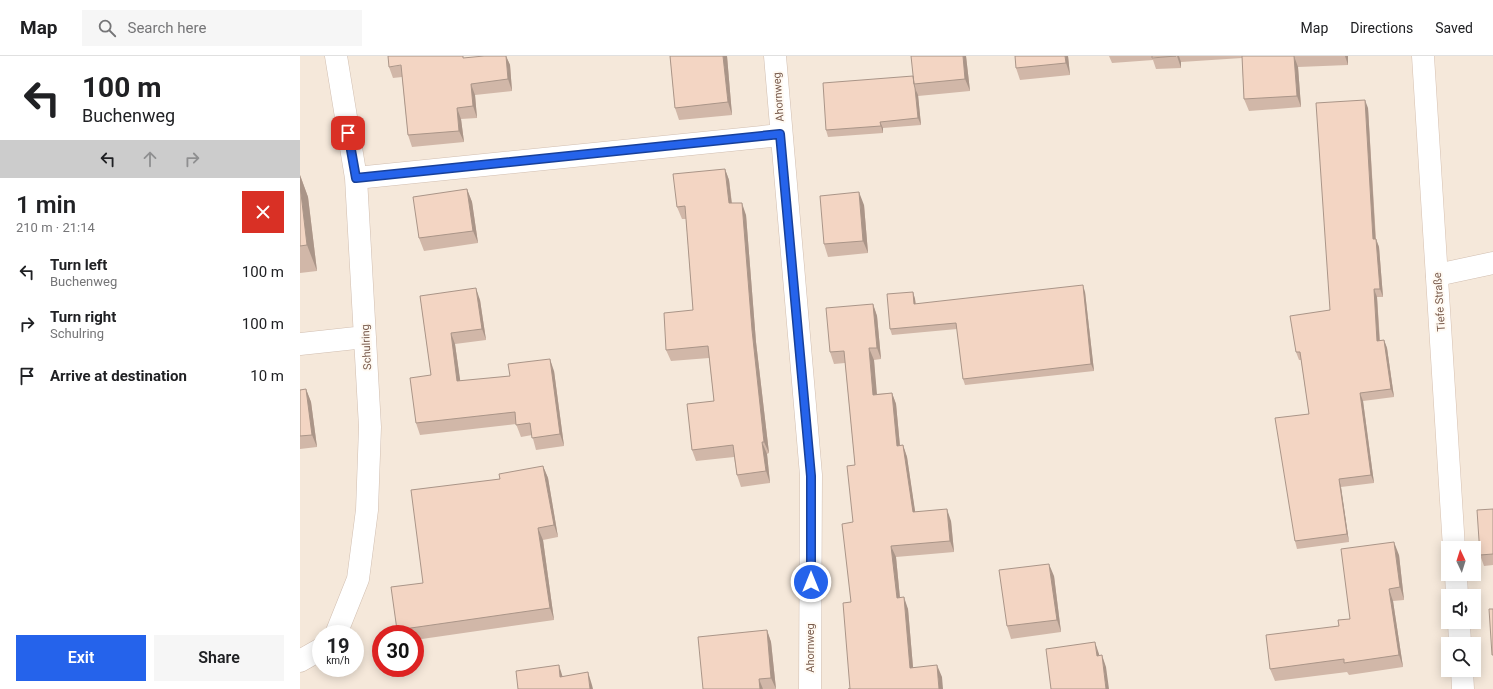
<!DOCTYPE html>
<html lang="en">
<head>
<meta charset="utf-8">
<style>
	body { margin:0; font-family:Roboto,sans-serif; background:#f6f6f6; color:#202124; height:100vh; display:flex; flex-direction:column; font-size:15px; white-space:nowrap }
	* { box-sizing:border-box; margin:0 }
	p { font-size:13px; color:#757577 }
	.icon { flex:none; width:22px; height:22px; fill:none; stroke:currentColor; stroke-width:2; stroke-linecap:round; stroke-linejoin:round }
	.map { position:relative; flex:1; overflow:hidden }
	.side { display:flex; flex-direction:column; background:#fff; width:300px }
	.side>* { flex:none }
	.hud { background:#fff; color:#202124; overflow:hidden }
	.needle { width:26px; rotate:356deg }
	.controls { position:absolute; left:1141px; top:485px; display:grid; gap:8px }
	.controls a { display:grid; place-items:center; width:40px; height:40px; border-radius:0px; background:#fff; box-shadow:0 2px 10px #0003; font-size:20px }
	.speed { position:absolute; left:12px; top:569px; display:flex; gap:8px; font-size:20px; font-weight:700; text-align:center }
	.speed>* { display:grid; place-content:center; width:52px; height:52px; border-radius:50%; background:#fff; box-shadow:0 2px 10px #0003; line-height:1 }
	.speed small { font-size:10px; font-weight:400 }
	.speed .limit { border:6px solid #d22; background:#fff; color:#111 }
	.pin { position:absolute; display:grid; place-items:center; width:34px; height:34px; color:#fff; margin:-17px; border-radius:8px; box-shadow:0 2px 6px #0006 }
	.me { position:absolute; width:44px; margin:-22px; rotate:0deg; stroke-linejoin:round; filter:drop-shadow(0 0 3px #0008) }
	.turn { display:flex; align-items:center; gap:14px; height:84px; padding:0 16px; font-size:18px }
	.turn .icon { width:52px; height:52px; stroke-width:2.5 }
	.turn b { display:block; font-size:28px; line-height:34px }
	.lanes { display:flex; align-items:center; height:38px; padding:0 16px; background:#0003; justify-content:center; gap:20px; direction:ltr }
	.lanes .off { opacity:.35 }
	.round { display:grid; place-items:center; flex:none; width:42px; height:42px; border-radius:0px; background:#f6f6f6 }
	.overview { display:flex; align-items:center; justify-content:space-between; height:68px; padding:0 16px }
	h1 { font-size:24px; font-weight:600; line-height:30px }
	.primary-button { display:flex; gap:8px; margin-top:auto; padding:8px 16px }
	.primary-button a { flex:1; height:46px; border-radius:0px; background:#2563eb; color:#fff; font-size:16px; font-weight:600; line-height:46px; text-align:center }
	.primary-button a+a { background:#f6f6f6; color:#202124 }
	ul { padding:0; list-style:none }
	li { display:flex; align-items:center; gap:12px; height:52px; padding:0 16px }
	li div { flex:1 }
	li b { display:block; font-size:15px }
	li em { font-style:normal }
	header { display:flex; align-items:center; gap:24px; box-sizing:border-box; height:56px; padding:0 20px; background:#fff; border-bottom:1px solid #e0e0e0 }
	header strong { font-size:19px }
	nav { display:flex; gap:22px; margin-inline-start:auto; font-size:14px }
	.search { width:280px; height:36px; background:#f6f6f6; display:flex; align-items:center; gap:10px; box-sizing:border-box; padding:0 14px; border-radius:0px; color:#757577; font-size:15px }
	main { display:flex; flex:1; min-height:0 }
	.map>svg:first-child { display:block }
	.residential { fill:#f5e8da; fill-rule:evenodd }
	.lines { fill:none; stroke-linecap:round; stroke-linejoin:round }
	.minor-casing { stroke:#d1beb0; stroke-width:23 }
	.secondary-casing { stroke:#d6c0b0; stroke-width:23 }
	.minor { stroke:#fff; stroke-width:22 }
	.secondary { stroke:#fff; stroke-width:22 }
	.wall { fill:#d1b7a8 }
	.shaded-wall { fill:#aa9588 }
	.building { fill:#f3d5c3; stroke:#aa9588 }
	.route-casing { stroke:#184099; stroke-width:10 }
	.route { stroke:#2563eb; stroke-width:7 }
	.labels { text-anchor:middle; stroke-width:4; stroke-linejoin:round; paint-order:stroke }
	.street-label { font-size:11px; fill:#7a5c4d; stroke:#fffaf3 }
</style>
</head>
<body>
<header>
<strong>Map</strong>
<div class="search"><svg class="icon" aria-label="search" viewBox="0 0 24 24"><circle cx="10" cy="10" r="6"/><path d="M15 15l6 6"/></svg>Search here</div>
<nav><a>Map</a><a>Directions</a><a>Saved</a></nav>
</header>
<main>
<section class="side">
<div class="hud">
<div class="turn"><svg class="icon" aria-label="left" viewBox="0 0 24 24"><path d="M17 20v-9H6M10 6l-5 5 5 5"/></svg><div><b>100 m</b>Buchenweg</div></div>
<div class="lanes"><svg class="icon" aria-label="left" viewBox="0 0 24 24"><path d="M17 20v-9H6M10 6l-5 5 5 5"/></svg><svg class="icon off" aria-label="ahead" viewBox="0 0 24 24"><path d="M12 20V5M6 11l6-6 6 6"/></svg><svg class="icon off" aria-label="right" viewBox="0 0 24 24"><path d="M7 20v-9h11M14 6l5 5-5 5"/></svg></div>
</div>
<div class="overview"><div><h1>1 min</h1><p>210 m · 21:14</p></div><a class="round" style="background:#d93025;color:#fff"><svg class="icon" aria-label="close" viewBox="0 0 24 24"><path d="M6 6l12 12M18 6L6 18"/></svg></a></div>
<ul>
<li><svg class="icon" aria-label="left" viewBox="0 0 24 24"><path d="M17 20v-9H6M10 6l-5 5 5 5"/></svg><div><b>Turn left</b><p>Buchenweg</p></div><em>100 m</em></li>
<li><svg class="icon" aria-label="right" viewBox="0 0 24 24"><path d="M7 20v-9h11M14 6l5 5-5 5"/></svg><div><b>Turn right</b><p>Schulring</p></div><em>100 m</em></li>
<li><svg class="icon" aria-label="arrive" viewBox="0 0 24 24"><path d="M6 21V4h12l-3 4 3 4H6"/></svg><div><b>Arrive at destination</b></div><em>10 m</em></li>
</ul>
<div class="primary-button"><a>Exit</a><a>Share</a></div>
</section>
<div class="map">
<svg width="1193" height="633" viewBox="0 0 1193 633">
	<rect width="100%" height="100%" fill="#fdf6ec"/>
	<path class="residential" d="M0,0H1193V633H0ZM1148,492H1174V518H1148ZM1148,540H1174V566H1148ZM21,578H55V612H21ZM81,578H115V612H81ZM1148,588H1174V614H1148Z"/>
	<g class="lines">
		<g class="minor-casing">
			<path id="minor" d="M475,0L511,419L510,633
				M56,122L481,79
				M1137,219L1193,207
				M0,288L65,281
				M36,578L58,523L67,454L70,371L56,122L36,0
				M0,605L21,593"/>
		</g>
		<g class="secondary-casing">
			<path id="secondary" d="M1123,0L1154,492
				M1156,518L1157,540
				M1159,566L1160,588
				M1162,614L1163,633"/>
		</g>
		<use href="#minor" class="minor"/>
		<use href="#secondary" class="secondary"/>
	</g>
	<path class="wall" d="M184,0H206L210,9L212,35L175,39L177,62L161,63L164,86L112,91L108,79L102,21L93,22L89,11Z
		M370,0H427L432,59L379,64L375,52Z
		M666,0L670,35L618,40V39L621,69L583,72V77L528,81L526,74L613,20Z
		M768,0L770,19L720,24L716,12Z
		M809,0H1048V9L998,11L1001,51L949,55L944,43L942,2L881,6V12L856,13L853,4L812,7Z
		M1068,52L1076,183L1079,191L1083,241H1077L1080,284H1084L1087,292L1094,341L1063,345L1074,427L1041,431L1049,486L997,493L995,485L1009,358L1001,304H999L996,296L1030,254Z
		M425,113L429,124L432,147L446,159L456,286L469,397L467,398L470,427L441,431L437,419L434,401L396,405L392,394L414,345L409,302L371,305L366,294L393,254L386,163H382L377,151Z
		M0,119L8,141L17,215L0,217Z
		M167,133L172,146L178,187L124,195L119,182Z
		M564,149L568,197L528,201L524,188Z
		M613,236L615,243L616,248L785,236L794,315L665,329L663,323L657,273L592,279L590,273Z
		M120,240L180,244L186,284L155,288L160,325L210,320L254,315L264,390L236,394L232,379L221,381L216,368L120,379L116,367L131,319Z
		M573,248L577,260L581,303L574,304L576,338L592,337L596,348L600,390L603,389L607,401L615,456L651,465L654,496L596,501L600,542L608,553L613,611L642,621L550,633L551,546L555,409L545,307L534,308L530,296Z
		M6,333L11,346L17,391L0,393V334Z
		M243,410L248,422L258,481L243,484L254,564L115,584V578H99L97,574L123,527L200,423Z
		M1193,453V509L1184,510L1180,499Z
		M1099,499L1104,544L1093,545L1103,611L1049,619L1047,616L975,625L970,613L1050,563Z
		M754,520L761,576L711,583L707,570Z
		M467,574L471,586L476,633H403Z"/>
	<path class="shaded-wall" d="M206,0L210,9L212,35L208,23Z
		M423,0H427L432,59L428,46Z
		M663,0H666L670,35L665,23Z
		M765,0H768L770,19L766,7Z
		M877,0H879L881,6V12Z
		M994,0L998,11L1001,51L997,40Z
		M1045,0H1048V9Z
		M171,28L175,39L177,62L173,50Z
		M615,32L618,39L621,69L618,62Z
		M1065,44L1068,52L1076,191L1073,183Z
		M157,52L161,63L164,86L159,75Z
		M580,66L583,72V77L581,70Z
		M425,113L429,124L433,159L429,147Z
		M0,119L8,141L17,215L7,189L0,129Z
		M167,133L172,146L178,187L173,175Z
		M559,136L564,149L568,197L563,185Z
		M442,147L446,159L456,286L469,397L464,386L452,274Z
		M1076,183L1079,191L1083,241L1080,233Z
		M783,229L785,236L794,315L791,308Z
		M176,232L180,244L186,284L182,273Z
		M1074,233L1077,241L1080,293L1077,285Z
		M613,236L615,243L616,255L614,248Z
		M573,248L577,260L581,303L577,292Z
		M151,277L155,288L162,337L157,325Z
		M1084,284L1087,292L1094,341L1091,333Z
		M569,292L574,304L578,350L573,339Z
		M250,303L254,315L264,390L260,378Z
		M6,333L11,346L17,391L12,379Z
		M592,337L596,348L601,401L597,390Z
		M1060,337L1063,345L1074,427L1071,419Z
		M462,386L467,398L470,427L466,415Z
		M603,389L607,401L617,468L613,456Z
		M243,410L248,422L258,481L254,469Z
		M1039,423L1041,431L1049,486L1047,478Z
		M647,453L651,465L654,496L650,485Z
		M238,472L243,484L254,564L250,552Z
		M1094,486L1099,499L1104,544L1100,531Z
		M591,490L596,501L601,553L597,542Z
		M749,508L754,520L761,576L757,564Z
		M1089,533L1093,545L1103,611L1099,599Z
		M604,541L608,553L614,623L610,612Z
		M467,574L471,586L476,633L471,622Z
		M795,586L799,598L801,611L797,600Z
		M802,599L806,611L809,633H806Z
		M259,609L263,622L260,621Z
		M637,609L642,621L643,633H639Z
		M288,616L292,629L293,633H290Z
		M459,623L463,633H460Z"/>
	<path class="building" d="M88,0H163V2L184,0H206L208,23L171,28L173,50L157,52L159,75L108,79L101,9L89,11Z
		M370,0H423L428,46L375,52Z
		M611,0H663L665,23L614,28Z
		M715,0H765L766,7L716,12Z
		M852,0H876L852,2Z
		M942,0H994L997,40L944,43Z
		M613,20L614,28L615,32L618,62L580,66L581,70L526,74L523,27Z
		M1065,44L1073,183H1076L1080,233H1074L1077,285L1084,284L1091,333L1060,337L1071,419L1039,423L1047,478L995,485L975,362L1009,358L1000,296H996L990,260L1030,254L1016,47Z
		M425,113L429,147H442L452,274L464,386H462L466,415L437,419L433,389L392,394L387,348L414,345L408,290L366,294L364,257L393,254L385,150L377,151L373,118Z
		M0,129L7,189L0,190Z
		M167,133L173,175L119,182L113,141Z
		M559,136L563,185L524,188L520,140Z
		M783,229L791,308L663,323L656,267L590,273L587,238L613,236L614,248Z
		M176,232L182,273L151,277L157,325L210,320L208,308L250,303L260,378L232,382L230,367L216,369L215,356L116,367L110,322L131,319L120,240Z
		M573,248L577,292H569L573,339L592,337L597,390L603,389L613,456L647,453L650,485L591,490L597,542L604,541L610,612L637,609L639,633H548H550L543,547L551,546L542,468L553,466L547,410L555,409L544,295L530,296L526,252Z
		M6,333L12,379L0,380V334Z
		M243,410L254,469L238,472L250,552L97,574L91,531L123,527L111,434L200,423L199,418Z
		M1193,453V498L1180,499L1177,454Z
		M1094,486L1100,531L1089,533L1099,599L1044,607V603L970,613L966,579L1039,570L1038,564L1050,563L1041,493Z
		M749,508L757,564L707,570L699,514Z
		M1189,553H1193V599H1192Z
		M467,574L471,622L459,623L460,633H403L398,581Z
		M795,586L797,600L802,599L806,633H751L746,593Z
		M259,609L260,621L288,616L290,633H218L216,615Z"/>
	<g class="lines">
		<g class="route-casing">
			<path id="route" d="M48,77L56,122L480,78L511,420V526"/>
		</g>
		<use href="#route" class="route"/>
	</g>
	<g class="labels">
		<g class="street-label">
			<text transform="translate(478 41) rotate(-94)" y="4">Ahornweg</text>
			<text transform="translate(1139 246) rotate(-94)" y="4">Tiefe Straße</text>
			<text transform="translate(66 291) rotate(-93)" y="4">Schulring</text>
			<text transform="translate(510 592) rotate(-90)" y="4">Ahornweg</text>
		</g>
	</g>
</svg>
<div class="controls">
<a><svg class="needle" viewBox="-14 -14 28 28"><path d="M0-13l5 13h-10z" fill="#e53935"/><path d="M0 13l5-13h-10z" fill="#757577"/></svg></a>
<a><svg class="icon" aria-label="sound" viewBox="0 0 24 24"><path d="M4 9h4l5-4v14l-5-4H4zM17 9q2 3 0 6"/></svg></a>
<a><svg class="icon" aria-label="search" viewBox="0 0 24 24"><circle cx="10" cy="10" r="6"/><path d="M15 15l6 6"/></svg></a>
</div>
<div class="speed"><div>19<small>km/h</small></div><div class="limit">30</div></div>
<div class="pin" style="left:48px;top:77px;background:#d93025"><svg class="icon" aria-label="arrive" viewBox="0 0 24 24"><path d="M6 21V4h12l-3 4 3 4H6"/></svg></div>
<svg class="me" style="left:511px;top:526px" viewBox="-20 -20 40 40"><circle r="17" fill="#2563eb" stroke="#fff" stroke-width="3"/><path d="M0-11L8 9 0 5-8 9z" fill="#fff"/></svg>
</div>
</main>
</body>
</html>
